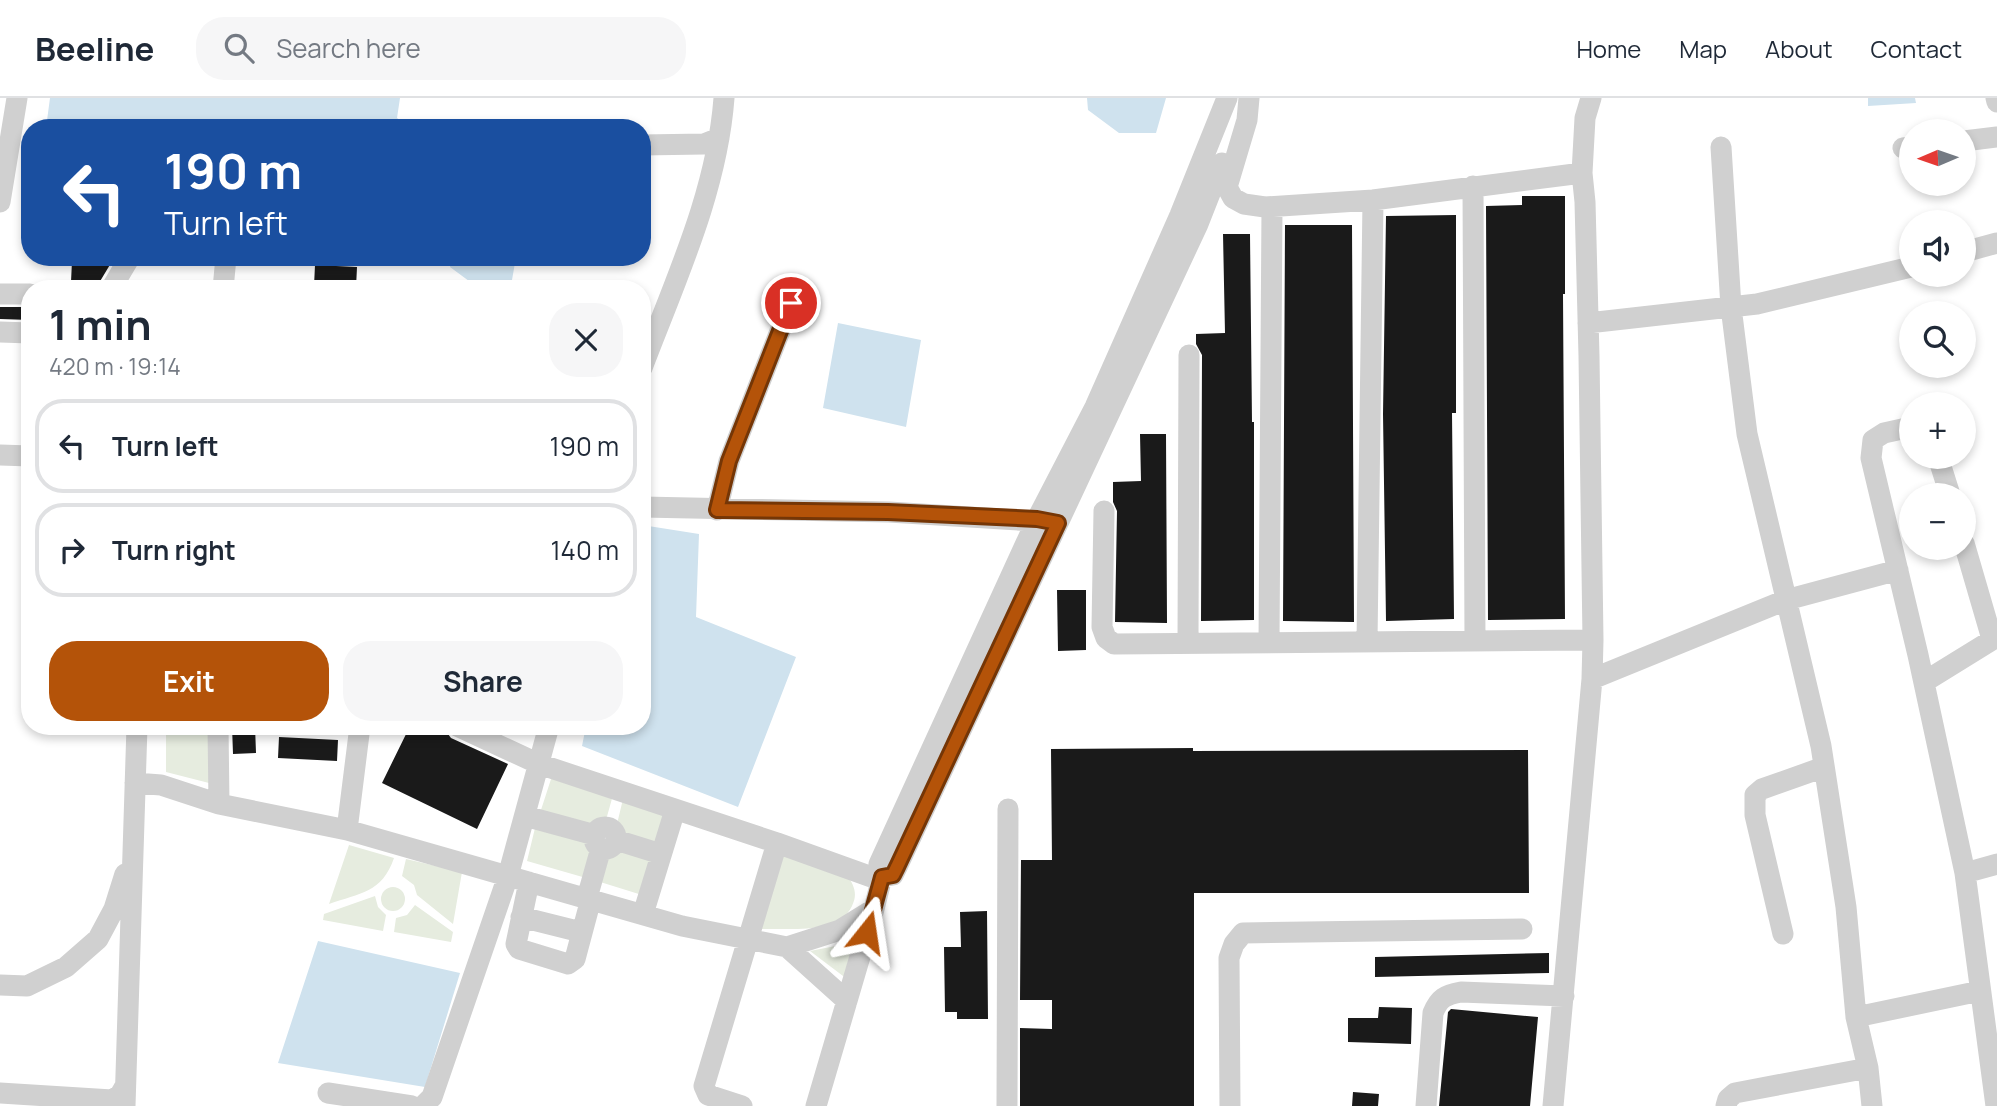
<!DOCTYPE html>
<html lang="en">
<head>
<meta charset="utf-8">
<style>
	body { margin:0; font-family:Manrope,sans-serif; background:#f6f6f7; color:#1f2937; height:100vh; display:flex; flex-direction:column; font-size:26px; white-space:nowrap }
	* { box-sizing:border-box; margin:0 }
	p { font-size:23px; color:#747a83 }
	.icon { flex:none; width:38px; height:38px; fill:none; stroke:currentColor; stroke-width:2; stroke-linecap:round; stroke-linejoin:round }
	.map { position:relative; flex:1; overflow:hidden }
	.details { position:absolute; left:21px; top:182px; width:630px; height:455px; display:flex; flex-direction:column; background:#fff; border-radius:28px; box-shadow:0 4px 10px #0003 }
	.details>* { flex:none }
	.top-card { position:absolute; left:21px; top:21px; width:630px; height:147px; border-radius:28px; box-shadow:0 4px 10px #0003; background:#1a4fa0; color:#fff; overflow:hidden }
	.needle { width:46px; rotate:268deg }
	.tools { position:absolute; left:1899px; top:21px; display:grid; gap:14px }
	.tools a { display:grid; place-items:center; width:77px; height:77px; border-radius:50%; background:#fff; box-shadow:0 4px 10px #0003; font-size:35px }
	.pin { position:absolute; display:grid; place-items:center; width:60px; height:60px; color:#fff; margin:-30px; border:4px solid #fff; border-radius:50%; box-shadow:0 2px 7px #0007 }
	.me { position:absolute; width:77px; margin:-38px; rotate:15deg; stroke-linejoin:round; filter:drop-shadow(0 0 5px #0008) }
	.turn { display:flex; align-items:center; gap:24px; height:147px; padding:0 28px; font-size:32px }
	.turn .icon { width:91px; height:91px; stroke-width:2.5 }
	.turn b { display:block; font-size:49px; line-height:60px }
	.round { display:grid; place-items:center; flex:none; width:74px; height:74px; border-radius:28px; background:#f6f6f7 }
	.overview { display:flex; align-items:center; justify-content:space-between; height:119px; padding:0 28px }
	h1 { font-size:42px; font-weight:700; line-height:52px }
	.primary-button { display:flex; gap:14px; margin-top:auto; padding:14px 28px }
	.primary-button a { flex:1; height:80px; border-radius:28px; background:#b45309; color:#fff; font-size:28px; font-weight:700; line-height:80px; text-align:center }
	.primary-button a+a { background:#f6f6f7; color:#1f2937 }
	ul { padding:0; list-style:none }
	li { display:flex; align-items:center; gap:21px; height:94px; margin:0 14px 10px; padding:0 14px; border:4px solid #e0e1e3; border-radius:28px }
	li div { flex:1 }
	li b { display:block; font-size:26px }
	li em { font-style:normal }
	header { display:flex; align-items:center; gap:42px; box-sizing:border-box; height:98px; padding:0 35px; background:#fff; border-bottom:2px solid #e0e1e3 }
	header strong { font-size:33px }
	nav { display:flex; gap:38px; margin-inline-start:auto; font-size:24px }
	.search { width:490px; height:63px; background:#f6f6f7; display:flex; align-items:center; gap:18px; box-sizing:border-box; padding:0 24px; border-radius:28px; color:#747a83; font-size:26px }
	.map>svg:first-child { display:block }
	.green { fill:#e6ecdf }
	.water { fill:#cfe2ee }
	.building { fill:#1a1a1a }
	.lines { fill:none; stroke-linecap:round; stroke-linejoin:round }
	.minor { stroke:#d0d0d0; stroke-width:21 }
	.route-casing { stroke:#753606; stroke-width:18 }
	.route { stroke:#b45309; stroke-width:12 }
</style>
</head>
<body>
<header>
<strong>Beeline</strong>
<div class="search"><svg class="icon" aria-label="search" viewBox="0 0 24 24"><circle cx="10" cy="10" r="6"/><path d="M15 15l6 6"/></svg>Search here</div>
<nav><a>Home</a><a>Map</a><a>About</a><a>Contact</a></nav>
</header>
<div class="map">
<svg width="1997" height="1008" viewBox="0 0 1997 1008">
	<rect width="100%" height="100%" fill="#fff"/>
	<path class="green" d="M210,629L209,685L166,674V630Z
		M552,678L613,697L606,722L595,725L591,728L540,715Z
		M623,701L666,714L656,750L623,737L617,726Z
		M536,726L587,745L594,755L586,780L527,763Z
		M349,747L394,760C382,795 360,795 329,806Z
		M620,750L653,761L642,797L597,783L605,759L612,757Z
		M781,755L847,777C854,787 858,796 852,808C838,837 788,830 761,831Z
		M406,761L462,774L453,826L417,797L414,787L402,778Z
		M381 801a12 12 0 1 1 24 0a12 12 0 1 1-24 0Z
		M375,798L378,809L386,817L383,833L323,822L324,816Z
		M415,807L453,834L451,844L394,834L396,820L407,817Z
		M861,843L847,881L810,853Z"/>
	<path class="water" d="M50,0H400L397,20L411,30H46Z
		M1087,0H1166L1156,35H1119L1088,12Z
		M1868,0H1915L1916,5L1868,8Z
		M452,159H516L512,182L473,186L450,169Z
		M838,225L921,242L906,329L823,310Z
		M642,427L699,436L696,519L796,559L738,709L582,648L586,628H642Z
		M318,843L460,875L425,989L278,965Z"/>
	<path class="building" d="M1522,98H1565V196H1563L1565,521L1488,522L1486,108L1522,107Z
		M1456,117V315H1452L1454,521L1386,523L1383,316L1386,118Z
		M1285,127H1352L1354,524L1283,523Z
		M1223,136H1250L1252,324H1254V522L1201,523L1202,257L1196,246V236L1225,235Z
		M72,163L111,165L99,185L71,184Z
		M315,167L357,169L356,190L314,188Z
		M0,209H30V222L0,221Z
		M1140,336H1166L1167,525L1115,524L1117,413L1113,404V384L1141,383Z
		M1057,492H1086V552L1058,553Z
		M232,628H255L256,655L233,656Z
		M410,628H437L445,632L451,640L508,666L477,731L382,685Z
		M279,639L338,642L337,663L278,660Z
		M1193,650V653L1528,652L1529,795H1194V1008H1020V930L1052,931V902H1020L1021,762H1052L1051,651Z
		M987,813L988,921H957V914H945L944,849H961L960,814Z
		M1549,855V875L1375,879V859Z
		M1379,909L1412,910L1411,946L1348,944V920H1378Z
		M1451,911L1538,919L1530,1008H1439L1448,914Z
		M1353,994L1379,996L1378,1008H1352Z"/>
	<g class="lines">
		<path class="minor" d="M1249,0L1247,22L1227,89L1233,100L1244,106L1265,109L1373,102L1582,75L1585,104L1589,258L1593,542L1592,581L1553,1008
			M1996,0L1997,4
			M1964,43L1997,39
			M642,47L704,46L719,40
			M1721,49L1731,209L1747,336L1821,648L1846,809L1856,919L1868,970L1872,1008
			M1903,50L1911,49
			M1582,75L1585,20L1591,0
			M1473,88L1475,543
			M0,104L17,0
			M1964,154L1997,145
			M111,191L130,159
			M223,191L226,159
			M0,196H30
			M1588,225L1757,206L1911,169
			M0,234L30,235
			M642,270C675,183 717,94 724,0
			M1911,329L1884,335L1873,342L1871,360L1918,557L1965,775L1996,1008
			M0,357L30,358
			M1938,359L1950,397
			M642,409L889,414L1049,424
			M717,412L729,363L791,205
			M1104,413L1102,529L1106,540L1114,546L1593,542
			M1964,445L1992,541
			M1367,544L1373,102
			M1188,545L1189,257
			M1269,545L1272,109
			M1592,581L1786,502L1898,472
			M1924,584L1997,539
			M218,628L219,706
			M457,628L539,666L777,745L880,782
			M135,685L161,687L219,706L347,732L682,828L787,849L847,903
			M525,718L595,737
			M594 740a11 11 0 1 1 22 0a11 11 0 1 1-22 0Z
			M347,732L360,628
			M616,742L661,756
			M1965,775L1997,766
			M882,779L893,777L897,769L1198,126L1222,65
			M529,784L516,846L519,851L568,866L575,861L591,801
			M587,800L601,750
			M643,816L675,712
			M521,819L581,834
			M1783,836L1755,717V697L1762,691L1824,669
			M787,849L840,832L874,811
			M0,887L27,888L66,869L98,841L114,811L125,776
			M1856,919L1980,893
			M0,995L112,1002L120,997L124,990
			M328,995L412,1008
			M125,1008L137,628
			M423,1008L432,999L508,778L549,628
			M742,1008L708,997L704,988L777,745
			M816,1008L874,811L882,779L879,766L1037,421L1095,309L1180,117L1227,0
			M1007,1008L1008,711
			M1230,1008L1229,860L1234,846L1243,835L1522,831
			M1426,1008L1433,915C1439,900 1445,897 1461,894L1564,898
			M1726,1008L1728,1001L1735,995L1868,970"/>
	</g>
	<g class="lines">
		<g class="route-casing">
			<path id="route" d="M791,205L729,363L717,412L888,414L1037,421L1058,425L897,769L893,777L882,779L867,834"/>
		</g>
		<use href="#route" class="route"/>
	</g>
</svg>
<div class="tools">
<a><svg class="needle" viewBox="-14 -14 28 28"><path d="M0-13l5 13h-10z" fill="#e53935"/><path d="M0 13l5-13h-10z" fill="#747a83"/></svg></a>
<a><svg class="icon" aria-label="sound" viewBox="0 0 24 24"><path d="M4 9h4l5-4v14l-5-4H4zM17 9q2 3 0 6"/></svg></a>
<a><svg class="icon" aria-label="search" viewBox="0 0 24 24"><circle cx="10" cy="10" r="6"/><path d="M15 15l6 6"/></svg></a>
<a>+</a>
<a>−</a>
</div>
<div class="pin" style="left:791px;top:205px;background:#d93025"><svg class="icon" aria-label="arrive" viewBox="0 0 24 24"><path d="M6 21V4h12l-3 4 3 4H6"/></svg></div>
<svg class="me" style="left:867px;top:834px" viewBox="-20 -20 40 40"><path d="M0-17L14 15 0 8-14 15z" fill="#b45309" stroke="#fff" stroke-width="4"/></svg>
<div class="top-card">
<div class="turn"><svg class="icon" aria-label="left" viewBox="0 0 24 24"><path d="M17 20v-9H6M10 6l-5 5 5 5"/></svg><div><b>190 m</b>Turn left</div></div>
</div>
<section class="details">
<div class="overview"><div><h1>1 min</h1><p>420 m · 19:14</p></div><a class="round"><svg class="icon" aria-label="close" viewBox="0 0 24 24"><path d="M6 6l12 12M18 6L6 18"/></svg></a></div>
<ul>
<li><svg class="icon" aria-label="left" viewBox="0 0 24 24"><path d="M17 20v-9H6M10 6l-5 5 5 5"/></svg><div><b>Turn left</b></div><em>190 m</em></li>
<li><svg class="icon" aria-label="right" viewBox="0 0 24 24"><path d="M7 20v-9h11M14 6l5 5-5 5"/></svg><div><b>Turn right</b></div><em>140 m</em></li>
</ul>
<div class="primary-button"><a>Exit</a><a>Share</a></div>
</section>
</div>
</body>
</html>
